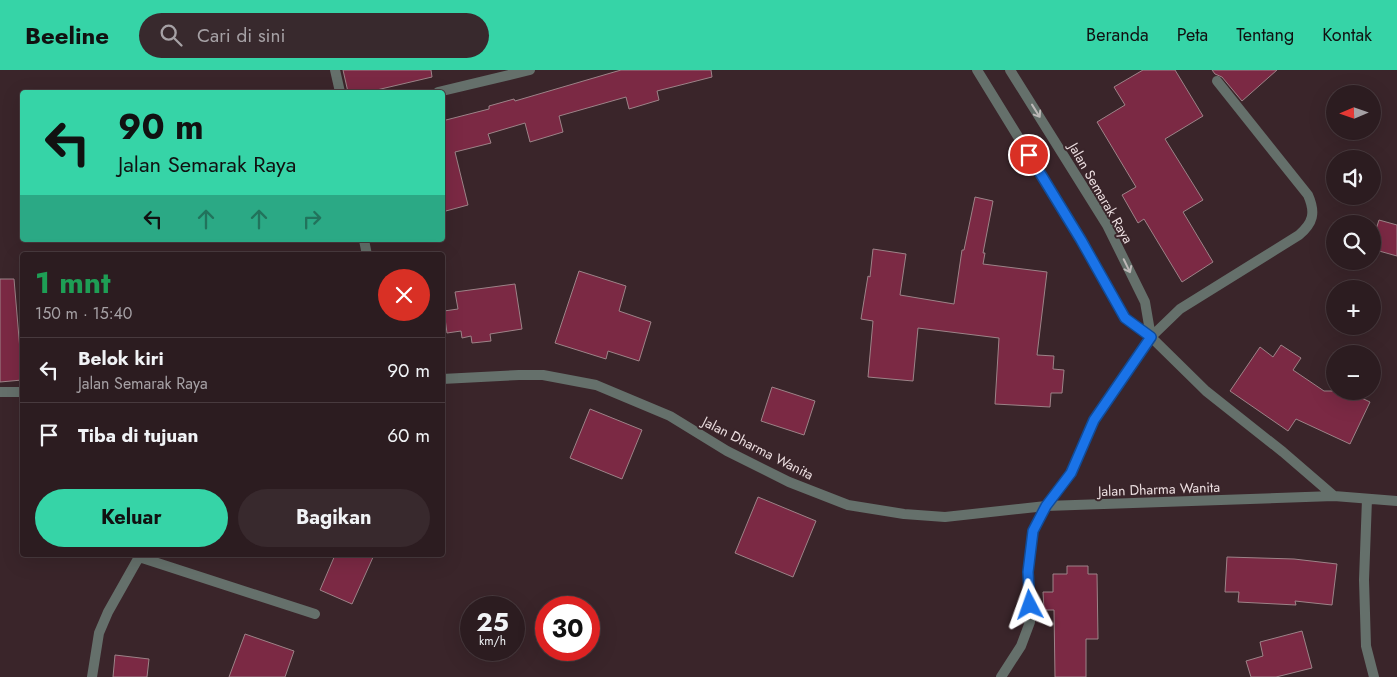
<!DOCTYPE html>
<html lang="id">
<head>
<meta charset="utf-8">
<style>
	body { margin:0; font-family:Jost,sans-serif; background:#38292d; color:#f1f3f6; height:100vh; display:flex; flex-direction:column; font-size:19px; white-space:nowrap }
	* { box-sizing:border-box; margin:0 }
	p { font-size:16px; color:#a6a1a5 }
	.icon { flex:none; width:28px; height:28px; fill:none; stroke:currentColor; stroke-width:2; stroke-linecap:round; stroke-linejoin:round }
	.map { position:relative; flex:1; overflow:hidden }
	.side { position:absolute; left:20px; top:182px; width:425px; height:305px; display:flex; flex-direction:column; background:#2c1c20; border-radius:5px; box-shadow:0 5px 20px #0002,0 0 0 1px #483a3e }
	.side>* { flex:none }
	.top-card { position:absolute; left:20px; top:20px; width:425px; height:152px; border-radius:5px; box-shadow:0 5px 20px #0002,0 0 0 1px #483a3e; background:#36d4a7; color:#111; overflow:hidden }
	.needle { width:32px; rotate:268deg }
	.buttons { position:absolute; left:1326px; top:15px; display:grid; gap:10px }
	.buttons a { display:grid; place-items:center; width:55px; height:55px; border-radius:50%; background:#2c1c20; box-shadow:0 5px 20px #0002,0 0 0 1px #483a3e; font-size:25px }
	.speed { position:absolute; left:460px; top:526px; display:flex; gap:10px; font-size:25px; font-weight:700; text-align:center }
	.speed>* { display:grid; place-content:center; width:65px; height:65px; border-radius:50%; background:#2c1c20; box-shadow:0 5px 20px #0002,0 0 0 1px #483a3e; line-height:1 }
	.speed small { font-size:12px; font-weight:400 }
	.speed .limit { border:8px solid #d22; background:#fff; color:#111 }
	.pin { position:absolute; display:grid; place-items:center; width:42px; height:42px; color:#fff; margin:-21px; border:2px solid #fff; border-radius:50%; box-shadow:0 1px 5px #0007 }
	.me { position:absolute; width:55px; margin:-28px; rotate:356deg; stroke-linejoin:round; filter:drop-shadow(0 0 4px #0008) }
	.turn { display:flex; align-items:center; gap:18px; height:105px; padding:0 15px; font-size:22px }
	.turn .icon { width:65px; height:65px; stroke-width:2.5 }
	.turn b { display:block; font-size:35px; line-height:42px }
	.lanes { display:flex; align-items:center; height:48px; padding:0 15px; background:#0003; justify-content:center; gap:25px; direction:ltr }
	.lanes .off { opacity:.35 }
	.round { display:grid; place-items:center; flex:none; width:52px; height:52px; border-radius:26px; background:#38292d }
	.summary { display:flex; align-items:center; justify-content:space-between; height:85px; padding:0 15px }
	h1 { font-size:30px; font-weight:700; line-height:38px; color:#1e9e55 }
	.primary-button { display:flex; gap:10px; margin-top:auto; padding:10px 15px }
	.primary-button a { flex:1; height:58px; border-radius:30px; background:#36d4a7; color:#111; font-size:20px; font-weight:700; line-height:58px; text-align:center }
	.primary-button a+a { background:#38292d; color:#f1f3f6 }
	ul { padding:0; list-style:none }
	li { display:flex; align-items:center; gap:15px; height:65px; padding:0 15px; border-top:1px solid #483a3e }
	li div { flex:1 }
	li b { display:block; font-size:19px }
	li em { font-style:normal }
	header { display:flex; align-items:center; gap:30px; box-sizing:border-box; height:70px; padding:0 25px; background:#36d4a7; color:#111 }
	header strong { font-size:24px }
	nav { display:flex; gap:28px; margin-inline-start:auto; font-size:18px }
	.search { width:350px; height:45px; background:#38292d; display:flex; align-items:center; gap:12px; box-sizing:border-box; padding:0 18px; border-radius:28px; color:#a6a1a5; font-size:19px }
	.map>svg:first-child { display:block }
	.building { fill:#7b2944; stroke:#9d8388 }
	.lines { fill:none; stroke-linecap:round; stroke-linejoin:round }
	.minor { stroke:#65706b; stroke-width:10 }
	.oneway { stroke:#bdb8b7 }
	.route-casing { stroke:#114b97; stroke-width:12 }
	.route { stroke:#1a73e8; stroke-width:9 }
	.labels { text-anchor:middle; stroke-width:4; stroke-linejoin:round; paint-order:stroke }
	.street-label { font-size:14px; fill:#ecdee0; stroke:#3a252a }
</style>
</head>
<body>
<header>
<strong>Beeline</strong>
<div class="search"><svg class="icon" aria-label="search" viewBox="0 0 24 24"><circle cx="10" cy="10" r="6"/><path d="M15 15l6 6"/></svg>Cari di sini</div>
<nav><a>Beranda</a><a>Peta</a><a>Tentang</a><a>Kontak</a></nav>
</header>
<div class="map">
<svg width="1397" height="607" viewBox="0 0 1397 607">
	<rect width="100%" height="100%" fill="#3a252a"/>
	<path class="building" d="M343,0H431L432,7L368,22H348Z
		M621,0H711L712,7L657,21L659,30L629,39L626,27L559,46L563,62L530,72L525,53L488,64L491,73L455,82L468,135L442,142V51L489,39V36L514,29L515,31Z
		M1143,0H1175L1203,46L1165,69L1203,130L1183,142L1213,192L1182,212L1144,149L1138,153L1122,125L1136,117L1097,52L1125,35L1114,17Z
		M1212,0H1277L1242,31L1222,7L1215,4Z
		M975,127L993,131L983,183H985L983,194L1047,202L1037,285L1054,286L1053,299L1064,300L1062,323H1051L1050,337L995,334L999,268L918,258L913,311L868,307L873,251L861,249L868,206L870,207L873,179L906,184L900,225L954,234L962,180H964Z
		M1379,150L1397,155V186L1372,179V172Z
		M579,201L626,216L619,241L651,252L639,291L608,281L606,289L555,273Z
		M0,209H14L20,280H22V310L0,312Z
		M515,214L522,259L490,264L491,271L472,273L471,266L462,268L461,261L447,263L444,241L458,239L455,222Z
		M1281,275L1301,288L1293,300L1324,321H1347L1370,332L1350,374L1296,349L1288,361L1230,321L1260,277L1273,287Z
		M772,317L815,331L804,365L761,351Z
		M590,339L642,360L622,409L570,388Z
		M758,427L816,451L793,507L735,483Z
		M335,485H374L352,534L320,520Z
		M1227,487L1294,489L1337,494L1332,535L1295,531L1296,535L1238,532L1239,522H1225Z
		M1067,496H1088V504H1097L1098,569H1086V607H1055L1054,540H1044L1043,522H1053V504H1067Z
		M1302,561L1312,598L1276,607H1251L1246,591L1263,586L1260,572Z
		M245,564L294,581L285,607H229Z
		M115,585L149,589L147,607H113Z"/>
	<g class="lines">
		<path class="minor" d="M335,0L340,22
			M977,0L1081,169L1125,248L1151,267L1206,321L1283,382L1334,426
			M1010,0L1107,155L1145,232L1151,267
			M438,22L530,0
			M364,170L367,185
			M442,309L519,305H543L596,315L670,346L727,381L789,412L848,435L904,444L945,447L1046,436L1334,426L1397,431
			M0,322H22
			M1367,429L1364,510L1366,576L1374,607
			M140,485L139,487L315,544
			M92,607L99,563L108,542L139,487
			M1001,607L1021,576L1030,552L1028,502L1033,461L1046,436L1071,403L1094,350L1151,267L1180,239L1299,165C1313,153 1316,143 1308,125L1217,11"/>
	</g>
	<defs><path id="oneway-shaft" d="M-6 0H5M1.5-3L5.5 0L1.5 3" fill="none" stroke-width="1.6" stroke-linecap="round" stroke-linejoin="round" transform="scale(1.25)"/></defs>
	<g class="oneway">
		<use href="#oneway-shaft" transform="translate(1036 41) rotate(58)"/>
		<use href="#oneway-shaft" transform="translate(1127 196) rotate(64)"/>
	</g>
	<g class="lines">
		<g class="route-casing">
			<path id="route" d="M1029,85L1081,170L1125,248L1151,267L1094,350L1071,403L1046,436L1033,461L1028,502L1030,535"/>
		</g>
		<use href="#route" class="route"/>
	</g>
	<g class="labels">
		<g class="street-label">
			<text transform="translate(1101 123) rotate(60)" y="5">Jalan Semarak Raya</text>
			<text transform="translate(758 378) rotate(27)" y="5">Jalan Dharma Wanita</text>
			<text transform="translate(1159 419) rotate(-2)" y="5">Jalan Dharma Wanita</text>
		</g>
	</g>
</svg>
<div class="buttons">
<a><svg class="needle" viewBox="-14 -14 28 28"><path d="M0-13l5 13h-10z" fill="#e53935"/><path d="M0 13l5-13h-10z" fill="#a6a1a5"/></svg></a>
<a><svg class="icon" aria-label="sound" viewBox="0 0 24 24"><path d="M4 9h4l5-4v14l-5-4H4zM17 9q2 3 0 6"/></svg></a>
<a><svg class="icon" aria-label="search" viewBox="0 0 24 24"><circle cx="10" cy="10" r="6"/><path d="M15 15l6 6"/></svg></a>
<a>+</a>
<a>−</a>
</div>
<div class="speed"><div>25<small>km/h</small></div><div class="limit">30</div></div>
<div class="pin" style="left:1029px;top:85px;background:#d93025"><svg class="icon" aria-label="arrive" viewBox="0 0 24 24"><path d="M6 21V4h12l-3 4 3 4H6"/></svg></div>
<svg class="me" style="left:1030px;top:535px" viewBox="-20 -20 40 40"><path d="M0-17L14 15 0 8-14 15z" fill="#1a73e8" stroke="#fff" stroke-width="4"/></svg>
<div class="top-card">
<div class="turn"><svg class="icon" aria-label="left" viewBox="0 0 24 24"><path d="M17 20v-9H6M10 6l-5 5 5 5"/></svg><div><b>90 m</b>Jalan Semarak Raya</div></div>
<div class="lanes"><svg class="icon" aria-label="left" viewBox="0 0 24 24"><path d="M17 20v-9H6M10 6l-5 5 5 5"/></svg><svg class="icon off" aria-label="ahead" viewBox="0 0 24 24"><path d="M12 20V5M6 11l6-6 6 6"/></svg><svg class="icon off" aria-label="ahead" viewBox="0 0 24 24"><path d="M12 20V5M6 11l6-6 6 6"/></svg><svg class="icon off" aria-label="right" viewBox="0 0 24 24"><path d="M7 20v-9h11M14 6l5 5-5 5"/></svg></div>
</div>
<section class="side">
<div class="summary"><div><h1>1 mnt</h1><p>150 m · 15:40</p></div><a class="round" style="background:#d93025;color:#fff"><svg class="icon" aria-label="close" viewBox="0 0 24 24"><path d="M6 6l12 12M18 6L6 18"/></svg></a></div>
<ul>
<li><svg class="icon" aria-label="left" viewBox="0 0 24 24"><path d="M17 20v-9H6M10 6l-5 5 5 5"/></svg><div><b>Belok kiri</b><p>Jalan Semarak Raya</p></div><em>90 m</em></li>
<li><svg class="icon" aria-label="arrive" viewBox="0 0 24 24"><path d="M6 21V4h12l-3 4 3 4H6"/></svg><div><b>Tiba di tujuan</b></div><em>60 m</em></li>
</ul>
<div class="primary-button"><a>Keluar</a><a>Bagikan</a></div>
</section>
</div>
</body>
</html>
